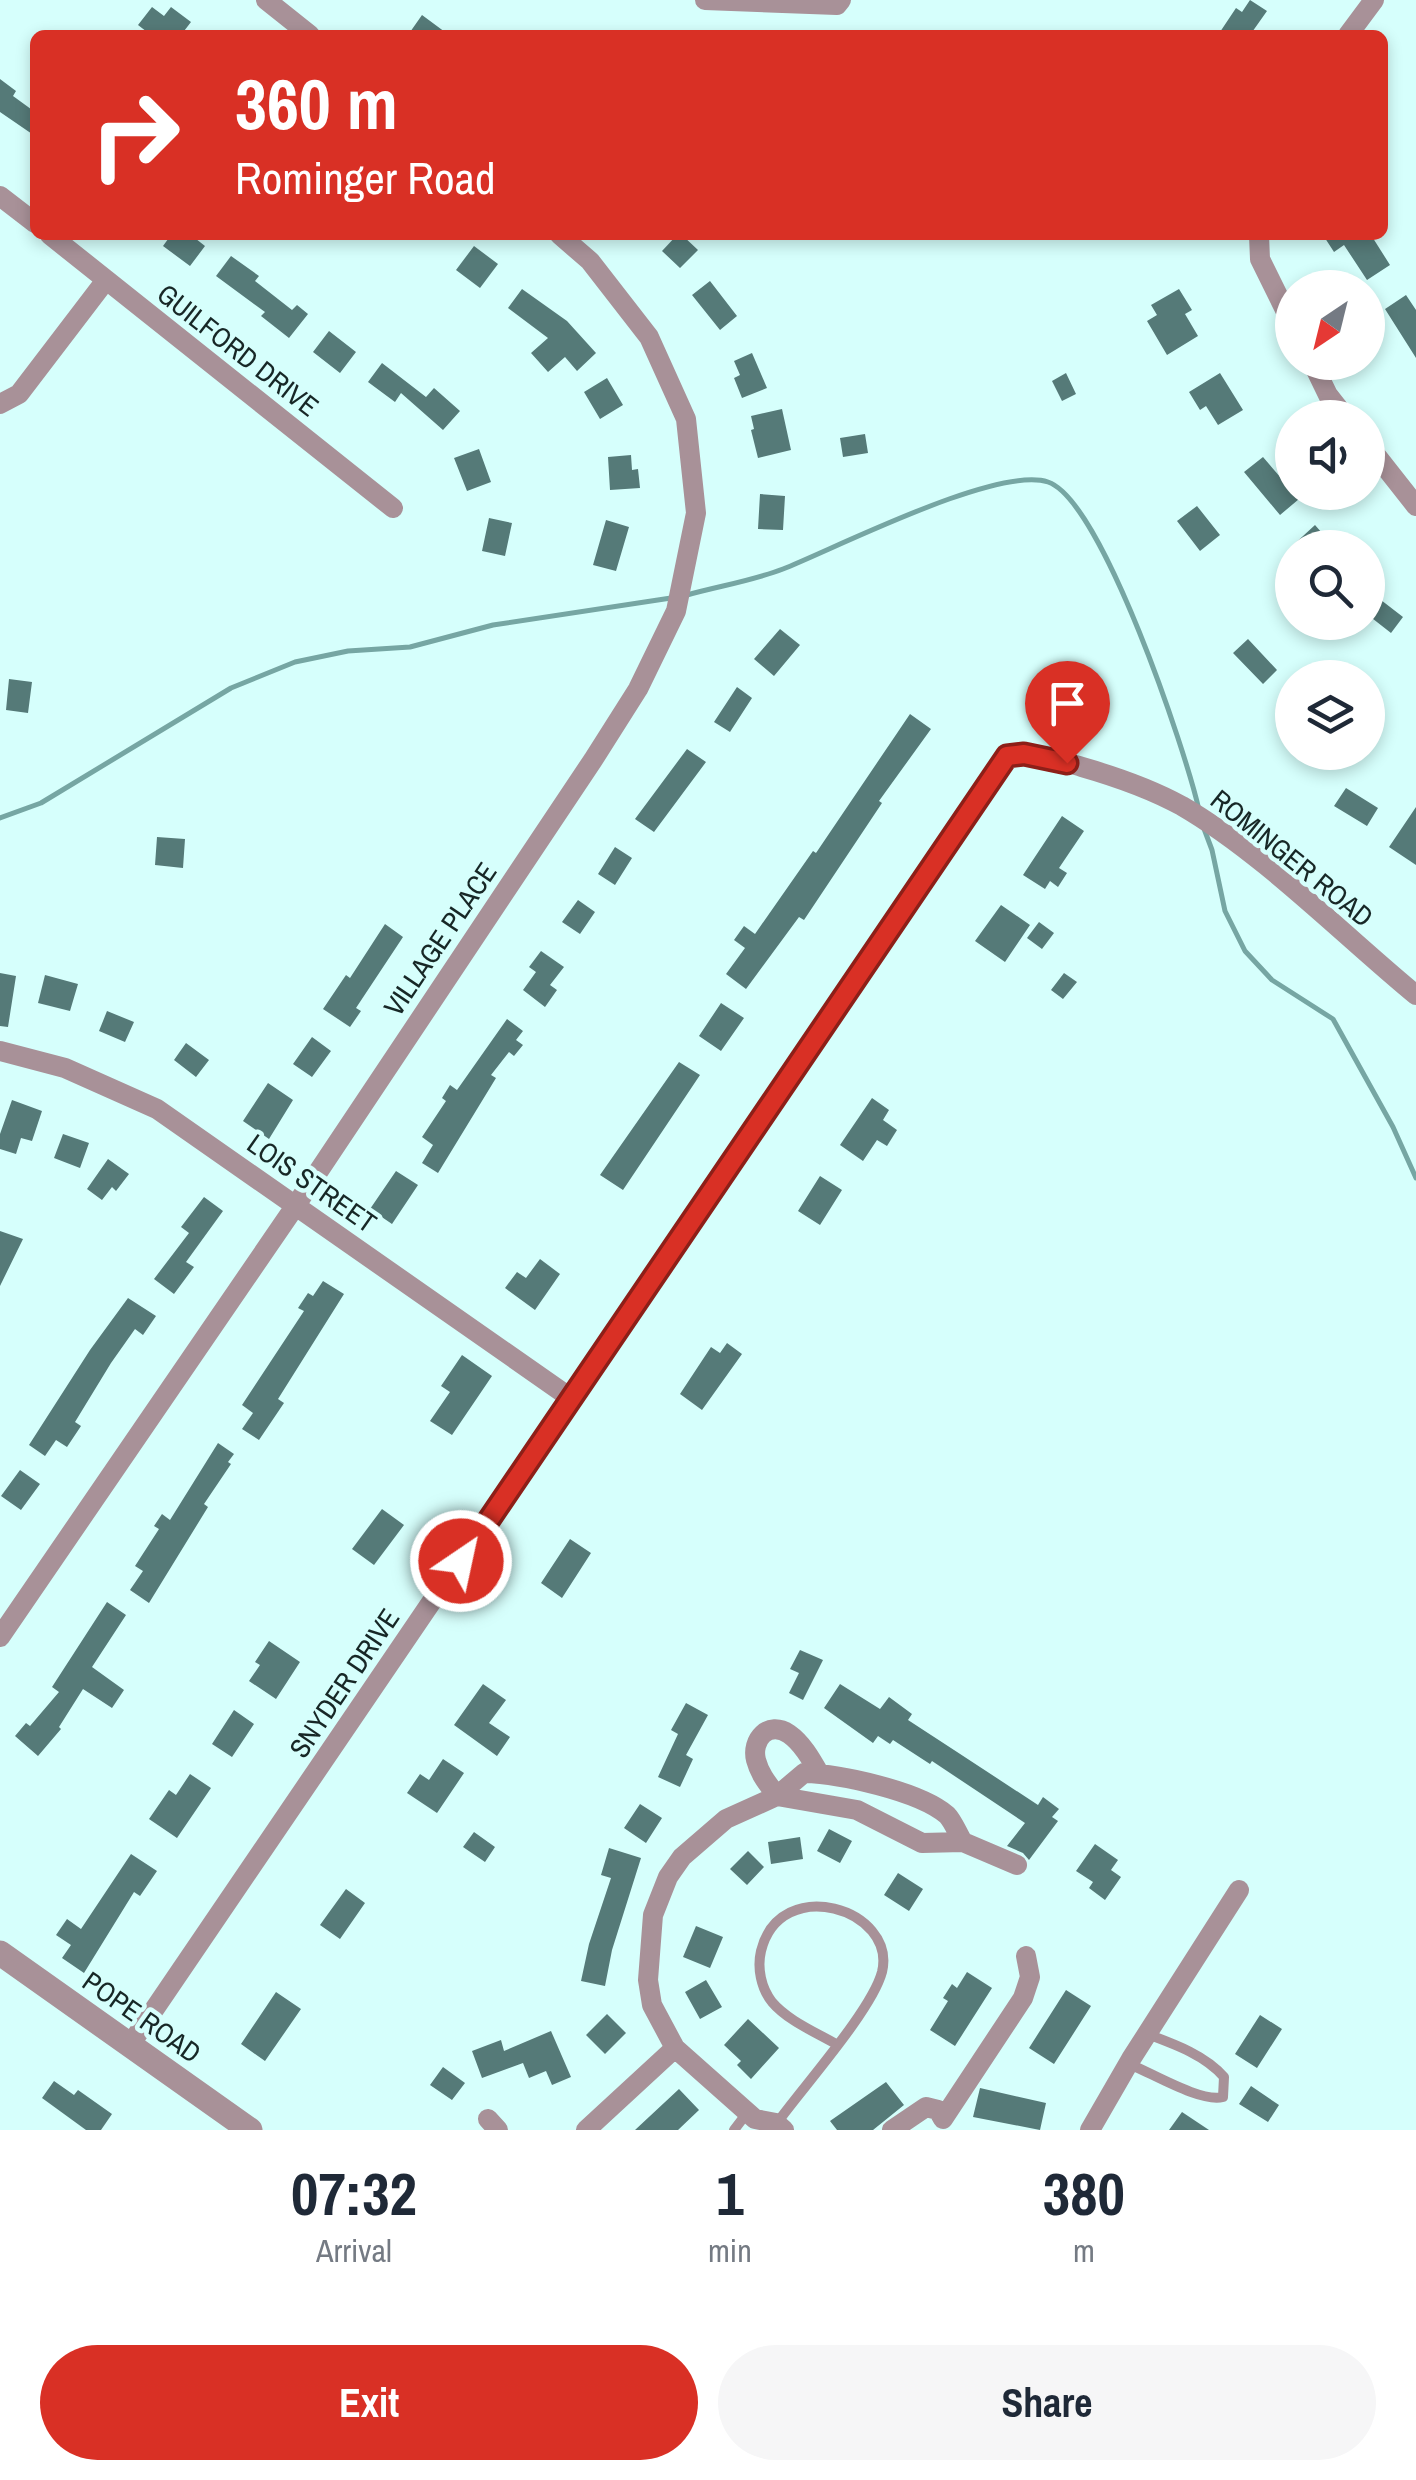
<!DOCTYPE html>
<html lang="en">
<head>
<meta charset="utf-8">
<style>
	body { margin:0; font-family:"Archivo Narrow",sans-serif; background:#f6f6f7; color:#1f2937; height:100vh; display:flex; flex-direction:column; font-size:38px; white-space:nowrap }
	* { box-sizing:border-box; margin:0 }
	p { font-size:32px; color:#747a83 }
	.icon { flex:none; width:55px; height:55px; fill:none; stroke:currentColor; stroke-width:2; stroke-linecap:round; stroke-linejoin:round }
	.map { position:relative; height:2130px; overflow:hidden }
	.sheet { display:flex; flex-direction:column; background:#fff; flex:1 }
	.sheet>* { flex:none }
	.guide { position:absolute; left:30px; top:30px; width:1358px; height:210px; border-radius:15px; box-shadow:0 5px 15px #0003; background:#d93025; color:#fff; overflow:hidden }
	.needle { width:65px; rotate:215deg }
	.controls { position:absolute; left:1275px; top:270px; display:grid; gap:20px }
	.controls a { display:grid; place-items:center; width:110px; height:110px; border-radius:50%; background:#fff; box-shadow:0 5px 15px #0003; font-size:50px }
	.pin { position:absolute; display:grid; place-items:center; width:85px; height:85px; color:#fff; margin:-102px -42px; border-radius:50% 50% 50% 0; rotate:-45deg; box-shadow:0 0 10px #0007 }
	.pin .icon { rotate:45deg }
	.me { position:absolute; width:110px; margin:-55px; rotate:34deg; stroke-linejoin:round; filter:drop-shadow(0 0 8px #0008) }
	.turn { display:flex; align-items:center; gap:35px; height:210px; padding:0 40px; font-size:45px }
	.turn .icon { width:130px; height:130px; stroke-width:2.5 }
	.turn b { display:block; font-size:70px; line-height:85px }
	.eta { display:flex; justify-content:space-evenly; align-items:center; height:170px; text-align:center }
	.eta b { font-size:60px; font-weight:700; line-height:70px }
	.cta { display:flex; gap:20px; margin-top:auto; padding:20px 40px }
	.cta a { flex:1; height:115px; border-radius:60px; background:#d93025; color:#fff; font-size:40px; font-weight:700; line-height:115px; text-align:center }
	.cta a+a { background:#f6f6f7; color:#1f2937 }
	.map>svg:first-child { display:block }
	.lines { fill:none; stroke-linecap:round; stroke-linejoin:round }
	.stream { stroke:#76a6a3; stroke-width:5 }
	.building { fill:#557a78 }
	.service { stroke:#a89198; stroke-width:10 }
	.minor { stroke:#a89198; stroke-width:20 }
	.tertiary { stroke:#a89198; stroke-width:25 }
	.route-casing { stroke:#8d1f18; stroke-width:25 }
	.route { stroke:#d93025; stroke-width:18 }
	.labels { text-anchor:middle; stroke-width:9; stroke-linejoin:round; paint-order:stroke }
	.street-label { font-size:28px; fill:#172726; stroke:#d6fffc }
</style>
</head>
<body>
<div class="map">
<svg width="1416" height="2130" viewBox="0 0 1416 2130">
	<rect width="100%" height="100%" fill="#d6fffc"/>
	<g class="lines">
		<path class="stream" d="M687,595C719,586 752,581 783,569C836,548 998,465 1048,482C1102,500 1186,752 1199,810
			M0,818L41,803L231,688L295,662L348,651L410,647L493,625L671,598
			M1203,826L1212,850L1225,911L1245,951L1272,980L1333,1019L1393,1127L1416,1178"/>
	</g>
	<path class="building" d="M1250,0L1267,11L1250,35H1218L1236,8L1242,12Z
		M152,7L164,16L171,7L191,22L181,35H151L138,25Z
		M422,15L449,35H408Z
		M0,79L16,91L13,96L35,112V136L0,112Z
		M171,235H191L205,246L190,266L163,246Z
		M677,235H682L698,250L680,268L662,251Z
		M1323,235H1371L1390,265L1367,280L1344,245L1334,252Z
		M474,246L498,264L480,288L456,270Z
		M231,256L259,276L255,281L292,310L297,305L308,314L289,338L261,316L265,312L216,276Z
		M710,281L737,316L720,330L692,295Z
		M522,289L567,321L596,353L577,371L565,357L548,372L531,353L548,338L508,308Z
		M1179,289L1192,310L1185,314L1198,336L1167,355L1147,321L1157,315L1151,305Z
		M1406,295L1416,310V358L1385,309Z
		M329,331L356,352L340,373L313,352Z
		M752,353L767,388L742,398L734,378L740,375L734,361Z
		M382,363L426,397L434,388L460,411L443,430L401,393L395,402L368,382Z
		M1066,373L1076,394L1062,401L1052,381Z
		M1220,373L1243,410L1218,425L1206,406L1200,410L1189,392Z
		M607,378L623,405L600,419L584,392Z
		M782,409L791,450L758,458L751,430L754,429L751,416Z
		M865,434L868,453L843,457L840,438Z
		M479,449L491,482L467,491L454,458Z
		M631,455L632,470L638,469L640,488L610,490L608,457Z
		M1263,457L1299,499L1280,515L1244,472Z
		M760,494L785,496L783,530L758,529Z
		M1197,506L1220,535L1200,551L1177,521Z
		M489,518L512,523L505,556L482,551Z
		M606,520L629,527L616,571L593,565Z
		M1315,525L1335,548H1290Z
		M1368,590L1403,617L1391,633L1368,615Z
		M780,629L800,645L774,676L754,659Z
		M1248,639L1277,670L1263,684L1233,653Z
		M9,679L32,682L28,713L6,710Z
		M737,687L752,698L730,732L714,722Z
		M910,714L931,729L879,801L882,803L804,920L799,917L746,989L726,974L745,948L734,940L744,926L755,934L813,851L816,853Z
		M687,749L706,762L654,832L635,819Z
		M1346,788L1378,808L1367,826L1334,806Z
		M1416,807V865L1389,847Z
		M1062,816L1084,831L1059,868L1067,873L1058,887L1050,881L1045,889L1023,875Z
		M157,837L185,839L183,868L155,865Z
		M615,847L632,858L615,885L598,874Z
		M578,900L595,912L580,934L562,922Z
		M1001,905L1030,925L1005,962L975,941Z
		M1039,922L1054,933L1042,949L1027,938Z
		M385,924L403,937L356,1008L361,1011L350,1027L323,1009L346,975L350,978Z
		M541,951L564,967L550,985L557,990L545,1007L523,990L536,972L529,967Z
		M0,973L16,976L8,1027L0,1026Z
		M1064,973L1077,982L1063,999L1051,990Z
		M45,975L78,984L70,1011L38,1003Z
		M721,1003L744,1018L721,1051L699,1036Z
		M107,1011L134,1022L125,1042L99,1031Z
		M507,1019L523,1031L516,1040L523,1045L514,1056L509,1052L491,1075L496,1078L438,1173L422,1163L433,1145L422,1137L446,1101L442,1098L450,1085L457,1090Z
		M312,1037L331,1051L312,1077L293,1064Z
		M186,1043L209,1060L196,1077L174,1060Z
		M679,1062L700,1075L623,1190L600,1175Z
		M268,1083L293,1100L269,1139L243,1121Z
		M872,1098L889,1110L883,1120L897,1130L887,1146L877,1140L863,1161L840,1145Z
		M12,1100L42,1111L32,1141L21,1138L16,1154L0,1149V1134Z
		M63,1134L89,1143L80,1168L54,1158Z
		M108,1159L129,1174L116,1191L112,1187L102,1200L87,1189Z
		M396,1171L418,1185L392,1224L370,1209Z
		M820,1176L842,1190L820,1225L798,1211Z
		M204,1197L223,1211L186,1262L194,1267L174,1294L154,1279L189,1233L181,1227Z
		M0,1231L23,1239L0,1286Z
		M540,1259L560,1274L535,1310L505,1288L517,1272L526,1278Z
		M323,1281L344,1294L278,1399L284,1403L259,1440L242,1429L253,1413L242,1405L304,1311L298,1308L308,1293L313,1296Z
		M128,1298L156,1316L143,1335L135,1329L111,1363L75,1422L81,1426L67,1447L56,1440L45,1456L29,1445L90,1350Z
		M727,1343L742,1354L702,1410L680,1394L711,1347L720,1353Z
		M462,1355L492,1376L452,1435L430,1421L450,1392L441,1386Z
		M218,1443L234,1454L228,1462L231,1464L204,1504L208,1507L149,1603L130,1590L143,1571L135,1566L159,1529L154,1526L162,1514L170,1520Z
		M20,1470L40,1484L21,1510L1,1496Z
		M382,1509L404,1525L374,1565L352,1549Z
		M570,1539L591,1553L562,1598L541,1583Z
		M107,1602L126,1615L92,1667L124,1690L112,1708L83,1689L59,1727L61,1729L38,1756L15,1736L26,1723L30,1726L59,1692L52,1687Z
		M269,1641L300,1662L276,1699L249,1681L260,1665L255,1662Z
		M800,1650L823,1660L803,1700L789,1693L799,1673L790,1669Z
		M483,1684L506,1700L489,1723L510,1737L497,1756L454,1725Z
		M840,1684L880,1709L889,1697L912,1714L908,1720L954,1750L1038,1805L1043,1797L1059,1809L1052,1817L1058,1821L1029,1860L1023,1853L1007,1846L1025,1823L932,1761L930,1764L893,1740L890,1744L878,1736L873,1743L824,1708Z
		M686,1703L708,1715L686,1755L693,1759L680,1787L658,1777L678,1734L671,1730Z
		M234,1710L254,1724L232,1757L212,1744Z
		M443,1759L464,1773L437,1813L407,1793L420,1774L429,1780Z
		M190,1774L211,1788L177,1838L149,1819L169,1790L176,1795Z
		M640,1804L662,1818L646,1843L624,1828Z
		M829,1829L852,1841L840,1863L817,1851Z
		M474,1832L495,1847L485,1862L463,1847Z
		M800,1837L803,1859L771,1864L768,1842Z
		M1095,1844L1118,1860L1111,1870L1121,1877L1105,1900L1089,1888L1093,1882L1076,1871Z
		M609,1848L641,1858L612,1950L605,1986L581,1981L589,1944L611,1878L601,1875Z
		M748,1851L764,1867L747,1885L730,1869Z
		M131,1854L157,1871L140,1896L134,1892L84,1973L62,1958L71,1945L56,1935L67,1919L81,1929Z
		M898,1873L923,1889L909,1911L884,1895Z
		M346,1889L365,1903L340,1939L320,1925Z
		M696,1926L723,1937L710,1968L683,1957Z
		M967,1972L992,1988L955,2046L930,2030L948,2001L943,1998L952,1984L957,1988Z
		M706,1980L722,2007L700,2019L685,1992Z
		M1066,1990L1091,2006L1054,2064L1029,2048Z
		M276,1992L301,2009L265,2061L241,2044Z
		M607,2014L626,2033L605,2054L586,2035Z
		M1260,2015L1282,2029L1257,2068L1235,2054Z
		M748,2019L779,2048L751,2079L737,2065L741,2061L724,2045Z
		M551,2031L571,2077L552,2085L546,2071L529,2078L523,2063L482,2078L472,2051L501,2040L504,2051Z
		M443,2067L465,2083L452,2100L430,2085Z
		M54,2081L74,2095L78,2090L112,2114L101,2130H86L42,2098Z
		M886,2082L904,2105L873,2130H837L830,2121Z
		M1251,2086L1279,2105L1268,2122L1239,2104Z
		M980,2088L1046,2103L1040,2130L973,2117Z
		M679,2089L699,2110L678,2130H635Z
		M1182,2112L1209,2130H1169Z"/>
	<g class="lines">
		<path class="service" d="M1129,2064C1152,2073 1201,2103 1223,2097L1224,2077C1205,2055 1174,2044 1147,2034
			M777,2123C803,2087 872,2010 882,1972C897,1909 780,1873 761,1951C757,1968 761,1988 772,2002C787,2020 815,2032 836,2044
			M734,2130L747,2113"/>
		<path class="minor" d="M266,0L310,35
			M705,0L837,5L841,0
			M1348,35L1374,0
			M0,196L35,223
			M50,235L393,508
			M1259,235L1260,259L1292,324
			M1312,362L1328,395L1346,418
			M0,404L19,394L106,280
			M1368,445L1416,506
			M0,1051L65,1068L157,1109L572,1399
			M0,1637L296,1205L593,760L638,689L676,611L696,513L686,419L649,337L590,261L560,235
			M777,1796L804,1773C840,1774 919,1791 947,1815C953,1821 958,1834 963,1842
			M777,1796C768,1784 760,1775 756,1760C751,1740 768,1720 789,1734C802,1743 811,1759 819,1773
			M130,2045L1007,756C1034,752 1057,760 1082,767C1117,777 1151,789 1182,806C1263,853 1343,935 1416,995
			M488,2119L498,2130
			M586,2130L675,2048
			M784,2130L776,2123L755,2119L675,2048L652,2005L648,1980L653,1915L668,1877L682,1857L726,1819L777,1796L857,1810L922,1843L963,1842L1017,1865
			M892,2130L926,2107L938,2110L943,2119L1023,1998L1030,1977L1026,1956
			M1090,2130L1131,2059L1239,1890"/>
		<path class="tertiary" d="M0,1953L250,2130"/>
	</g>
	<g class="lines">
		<g class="route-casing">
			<path id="route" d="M461,1561L1007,756L1024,754L1067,763"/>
		</g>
		<use href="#route" class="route"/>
	</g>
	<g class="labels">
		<g class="street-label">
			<text transform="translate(238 350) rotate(38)" y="10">GUILFORD DRIVE</text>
			<text transform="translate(1292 858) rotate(39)" y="10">ROMINGER ROAD</text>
			<text transform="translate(440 939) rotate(-56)" y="10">VILLAGE PLACE</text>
			<text transform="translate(312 1183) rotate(35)" y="10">LOIS STREET</text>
			<text transform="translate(344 1683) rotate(-56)" y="10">SNYDER DRIVE</text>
			<text transform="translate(142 2017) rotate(35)" y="10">POPE ROAD</text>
		</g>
	</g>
</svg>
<div class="controls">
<a><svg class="needle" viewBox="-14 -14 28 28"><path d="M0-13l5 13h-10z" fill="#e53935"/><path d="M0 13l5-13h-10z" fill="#747a83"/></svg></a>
<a><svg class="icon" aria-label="sound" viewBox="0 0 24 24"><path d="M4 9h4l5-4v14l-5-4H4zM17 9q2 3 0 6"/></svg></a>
<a><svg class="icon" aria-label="search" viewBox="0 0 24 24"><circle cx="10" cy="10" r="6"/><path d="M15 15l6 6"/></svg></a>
<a><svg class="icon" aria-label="layers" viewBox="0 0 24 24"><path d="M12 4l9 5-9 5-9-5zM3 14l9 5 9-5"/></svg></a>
</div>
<div class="pin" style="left:1067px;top:763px;background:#d93025"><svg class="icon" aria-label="arrive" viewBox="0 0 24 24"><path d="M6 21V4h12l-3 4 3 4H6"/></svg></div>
<svg class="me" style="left:461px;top:1561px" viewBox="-20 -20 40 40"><circle r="17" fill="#d93025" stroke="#fff" stroke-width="3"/><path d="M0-11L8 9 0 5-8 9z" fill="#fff"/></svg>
<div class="guide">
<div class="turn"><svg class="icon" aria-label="right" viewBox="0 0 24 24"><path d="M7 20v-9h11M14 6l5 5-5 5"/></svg><div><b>360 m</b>Rominger Road</div></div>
</div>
</div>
<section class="sheet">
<div class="eta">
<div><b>07:32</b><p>Arrival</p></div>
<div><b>1</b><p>min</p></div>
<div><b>380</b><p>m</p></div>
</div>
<div class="cta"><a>Exit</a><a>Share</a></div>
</section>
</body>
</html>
